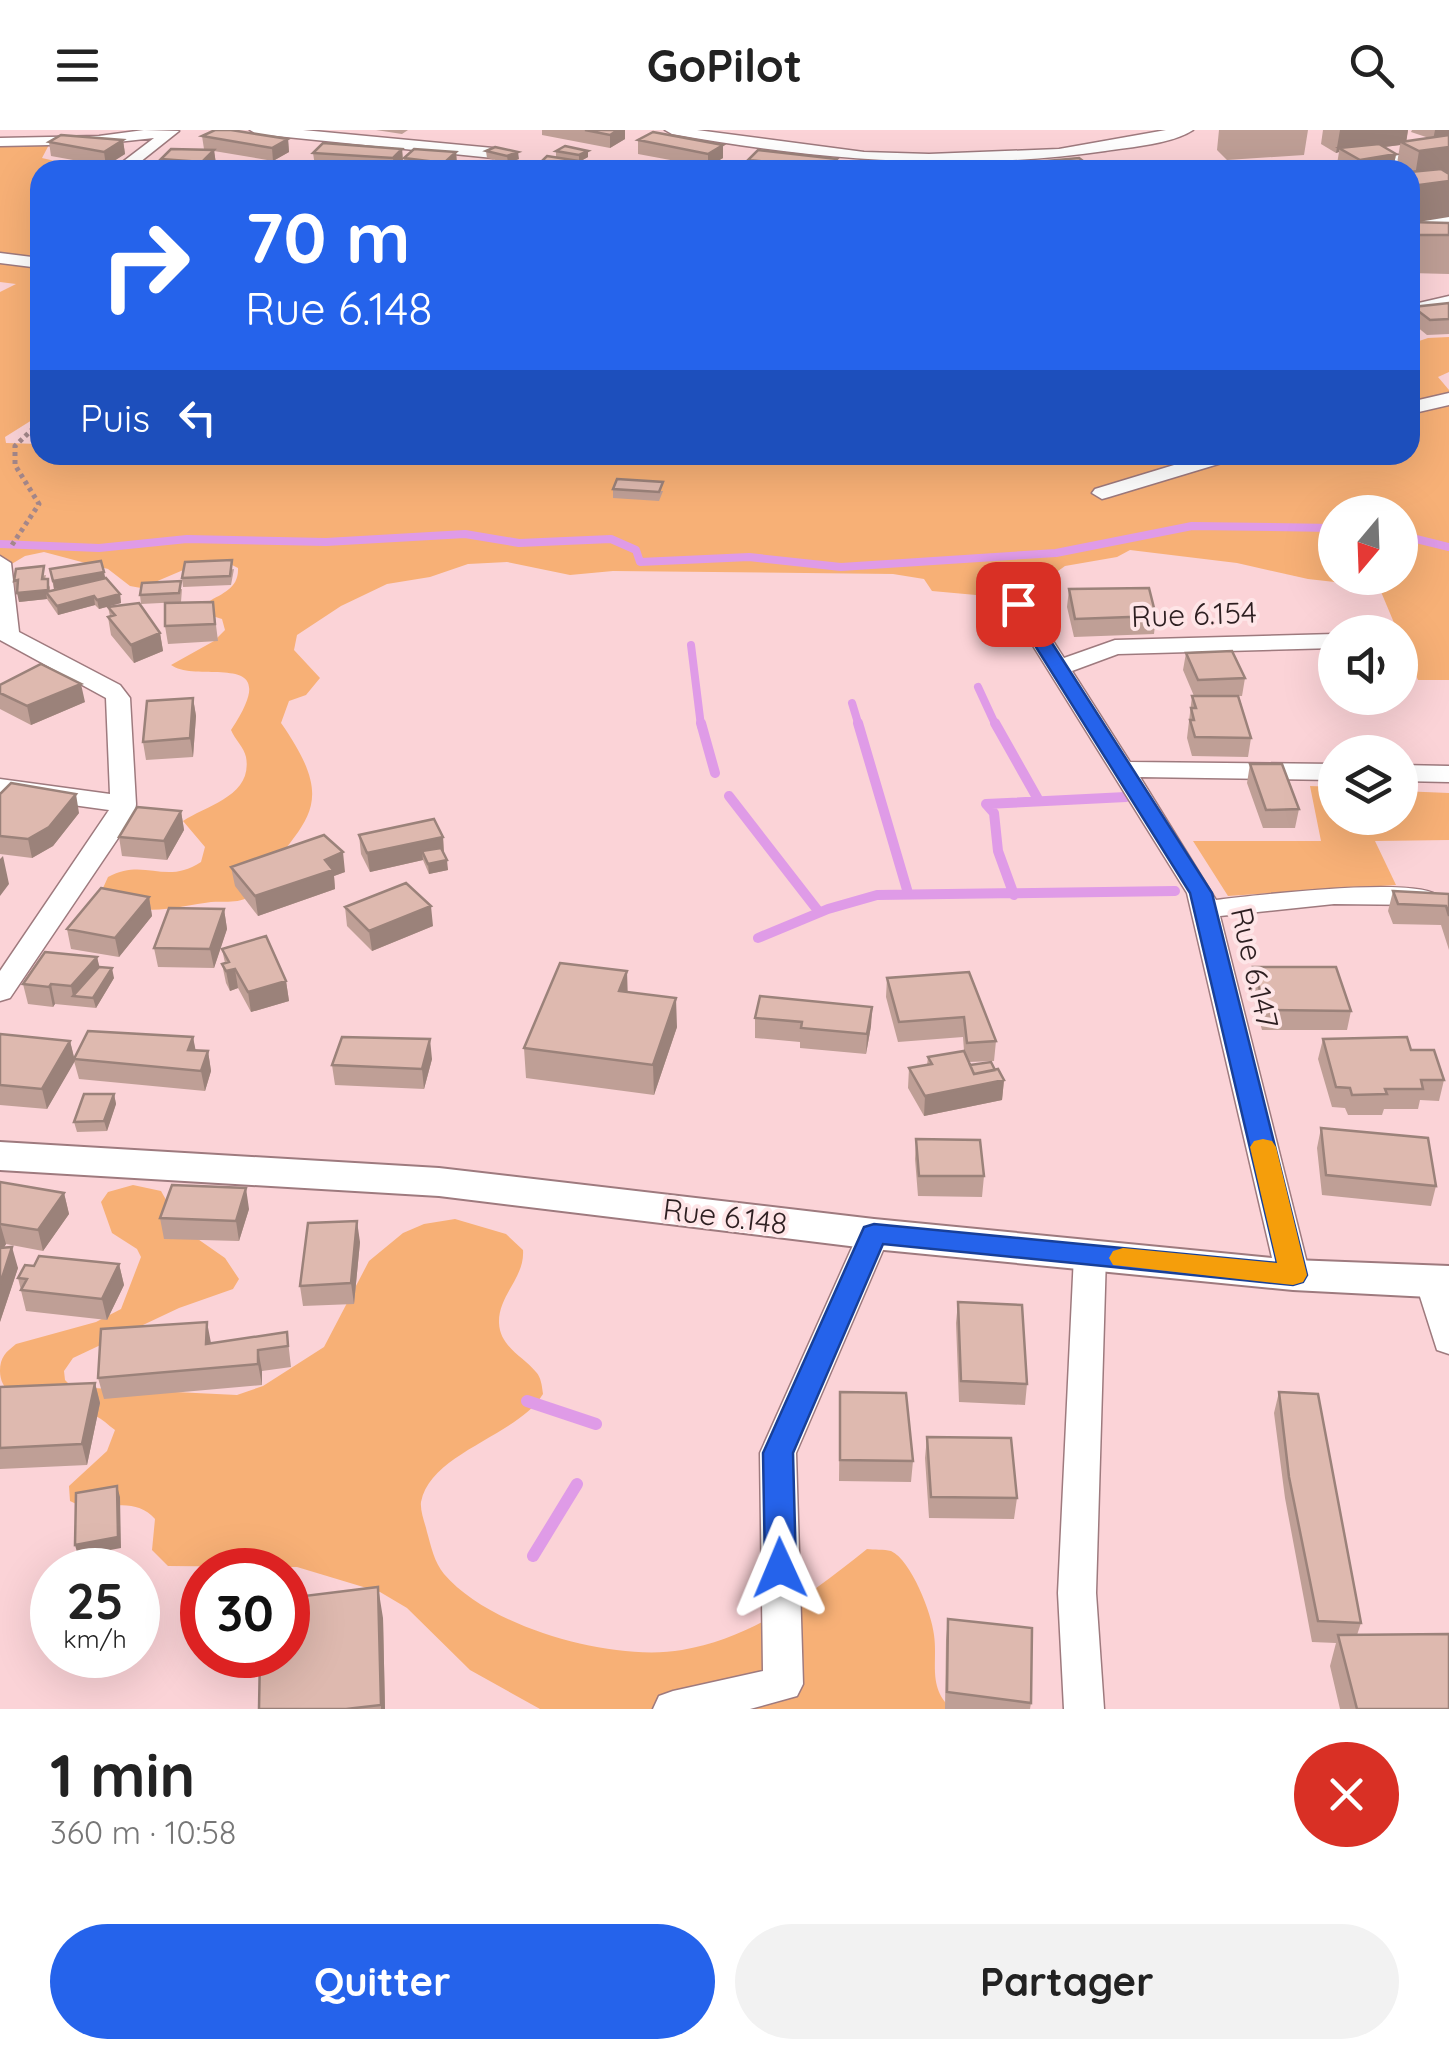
<!DOCTYPE html>
<html lang="fr">
<head>
<meta charset="utf-8">
<style>
	body { margin:0; font-family:Quicksand,sans-serif; background:#f2f2f2; color:#222; height:100vh; display:flex; flex-direction:column; font-size:38px; white-space:nowrap }
	* { box-sizing:border-box; margin:0 }
	p { font-size:32px; color:#767676 }
	.icon { flex:none; width:55px; height:55px; fill:none; stroke:currentColor; stroke-width:2; stroke-linecap:round; stroke-linejoin:round }
	.map { position:relative; height:1579px; overflow:hidden }
	.sheet { display:flex; flex-direction:column; background:#fff; flex:1 }
	.sheet>* { flex:none }
	.top-card { position:absolute; left:30px; top:30px; width:1390px; height:305px; border-radius:30px; box-shadow:0 10px 40px #0002; background:#2563eb; color:#fff; overflow:hidden }
	.needle { width:65px; rotate:199deg }
	.fabs { position:absolute; left:1318px; top:365px; display:grid; gap:20px }
	.fabs a { display:grid; place-items:center; width:100px; height:100px; border-radius:50%; background:#fff; box-shadow:0 10px 40px #0002; font-size:50px }
	.speed { position:absolute; left:30px; top:1418px; display:flex; gap:20px; font-size:50px; font-weight:700; text-align:center }
	.speed>* { display:grid; place-content:center; width:130px; height:130px; border-radius:50%; background:#fff; box-shadow:0 10px 40px #0002; line-height:1 }
	.speed small { font-size:25px; font-weight:400 }
	.speed .limit { border:15px solid #d22; background:#fff; color:#111 }
	.pin { position:absolute; display:grid; place-items:center; width:85px; height:85px; color:#fff; margin:-42px; border-radius:20px; box-shadow:0 5px 15px #0006 }
	.me { position:absolute; width:110px; margin:-55px; rotate:359deg; stroke-linejoin:round; filter:drop-shadow(0 0 8px #0008) }
	.turn { display:flex; align-items:center; gap:35px; height:210px; padding:0 50px; font-size:45px }
	.turn .icon { width:130px; height:130px; stroke-width:2.5 }
	.turn b { display:block; font-size:70px; line-height:85px }
	.then { display:flex; align-items:center; height:95px; padding:0 50px; background:#0003; gap:20px; font-size:38px }
	.round { display:grid; place-items:center; flex:none; width:105px; height:105px; border-radius:52px; background:#f2f2f2 }
	.head { display:flex; align-items:center; justify-content:space-between; height:170px; padding:0 50px }
	h1 { font-size:60px; font-weight:700; line-height:75px }
	.primary-button { display:flex; gap:20px; margin-top:auto; padding:20px 50px }
	.primary-button a { flex:1; height:115px; border-radius:60px; background:#2563eb; color:#fff; font-size:40px; font-weight:700; line-height:115px; text-align:center }
	.primary-button a+a { background:#f2f2f2; color:#222 }
	header { display:flex; justify-content:space-between; align-items:center; height:130px; padding:0 50px; background:#fff; font-size:45px; font-weight:700 }
	.map>svg:first-child { display:block }
	.green { fill:#f7b076; fill-rule:evenodd }
	.lines { fill:none; stroke-linecap:round; stroke-linejoin:round }
	.stream-far2 { stroke:#df9be7; stroke-width:8 }
	.stream-far1 { stroke:#df9be7; stroke-width:10 }
	.stream { stroke:#df9be7; stroke-width:12 }
	.minor-casing { stroke:#9e7a7e; stroke-width:3 }
	.tertiary-casing { stroke:#9e7a7e; stroke-width:4 }
	.path { stroke:#a4878a; stroke-width:5; stroke-dasharray:4 4; stroke-linecap:butt }
	.minor { fill:#fff; fill-rule:evenodd }
	.tertiary { fill:#fff; fill-rule:evenodd }
	.wall { fill:#bf9f96 }
	.shaded-wall { fill:#9b827a }
	.building { fill:#deb9af; stroke:#9b827a; stroke-width:2.5 }
	.route { fill:#2563eb; stroke:#184099; stroke-width:2.5 }
	.slow { fill:#f59e0b }
	.labels { text-anchor:middle; stroke-width:8; stroke-linejoin:round; paint-order:stroke }
	.street-label { font-size:30px; fill:#2d1f21; stroke:#fee5e7 }
</style>
</head>
<body>
<header><svg class="icon" aria-label="menu" viewBox="0 0 24 24"><path d="M4 6h16M4 12h16M4 18h16"/></svg>GoPilot<svg class="icon" aria-label="search" viewBox="0 0 24 24"><circle cx="10" cy="10" r="6"/><path d="M15 15l6 6"/></svg></header>
<div class="map">
<svg width="1449" height="1579" viewBox="0 0 1449 1579">
	<rect width="100%" height="100%" fill="#fbd3d7"/>
	<path class="green" d="M0,9H52L42,28L93,40H40V285L5,307L6,313L40,314V325H1410V214L1428,208L1449,207V242L1438,247L1449,260V550H1418L1379,457L1308,449L1237,433L1130,420L1117,427L1065,436L1051,446L1024,452L998,467L932,461L924,449L893,444L613,441L570,445L507,432L468,434L430,447L387,454L341,476L297,505L294,520L320,548L306,565L289,571L281,593C345,684 298,691 251,766C236,774 227,771 211,772C179,776 127,793 103,758L108,747C146,727 164,756 201,732L205,717L183,691C207,675 253,666 246,627C244,617 235,610 231,600C287,516 199,555 171,535L214,511L225,500L222,489L209,485L208,472C223,463 239,458 238,438L226,432L188,438L141,458L130,456L108,439L44,422L25,426L0,441V162L16,154L0,152ZM1335,382H1400V448H1335Z
		M1310,656L1335,657V688H1400V661L1449,663V710L1375,711L1396,755L1228,766L1193,711H1321Z
		M133,1055L161,1061L182,1098L225,1128L239,1149L233,1159L179,1178L73,1228L64,1241L65,1250L72,1257L237,1265L263,1256L324,1217L369,1131L403,1103L424,1094L455,1089L506,1104L523,1120C525,1148 498,1165 499,1193C500,1217 523,1226 536,1242C541,1247 542,1256 543,1264C518,1306 431,1322 421,1372C420,1381 425,1393 427,1402C431,1416 434,1432 444,1444C490,1498 613,1532 682,1520C754,1508 812,1463 867,1419C874,1420 884,1419 891,1421C911,1430 932,1484 934,1505C938,1532 927,1558 952,1579H540L470,1540L407,1478L380,1462L297,1437L168,1436L152,1420L155,1389C139,1370 112,1374 91,1381L70,1371L69,1356L107,1321L115,1300C108,1295 103,1289 95,1286C67,1277 0,1280 0,1241C0,1227 6,1222 16,1214L96,1192L121,1179L141,1127L137,1119L112,1103L101,1072L108,1062Z"/>
	<g class="lines">
		<path class="stream-far2" d="M1400,405L1449,417
			M0,414L99,418L187,409L326,412L465,404L519,413L611,409L636,420L640,432L749,427L841,437L1056,423L1192,396L1335,398
			M691,515L701,596
			M978,557L996,596
			M852,573L859,596"/>
		<path class="stream-far1" d="M701,593L715,643
			M858,593L908,763
			M995,593L1039,671
			M729,666L819,782
			M1014,765L998,721L994,683L986,674L1126,667
			M758,808L828,779L877,765L1175,761"/>
		<path class="stream" d="M527,1271L596,1294
			M533,1426L577,1354"/>
		<g class="minor-casing">
			<path id="minor" d="M144,0L179,1L130,40H112L154,8L99,14L0,16V8L99,6Z
				M250,0H303L493,18L501,23L493,28L257,4Z
				M665,0H697L864,22L929,24L1059,19L1166,0H1193C1172,14 1131,17 1105,21C959,42 816,30 672,4Z
				M1449,18V28L1360,40H1319L1327,35Z
				M1449,85V95L1410,101V91Z
				M0,123L40,128V138L0,133Z
				M1449,166V176L1410,185V175Z
				M1449,263V275L1410,284V272Z
				M1207,325H1238L1235,329L1109,367L1102,369L1092,363L1095,359Z
				M0,426L11,433L19,502L120,555L130,568L136,674L135,683L10,868L0,871V841L109,680L0,665V649L110,664L106,568L0,510Z
				M1018,467L1026,469L1064,528L1115,510L1335,504V518L1118,524L1072,541L1130,632L1335,634V650L1140,647L1216,770C1251,766 1421,745 1439,767L1425,775L1334,774L1220,786L1310,1145L1305,1154L1293,1157L1281,1154L1276,1145L1187,763L1007,474Z
				M1400,635L1449,636V652L1400,651Z
				M874,1092L886,1096L890,1104L796,1323L803,1554L797,1566L750,1579H653L659,1566L673,1561L763,1541L760,1323L858,1104L862,1096Z
				M1090,1113L1102,1117L1106,1125L1096,1463L1104,1579H1064L1058,1463L1074,1125L1078,1117Z
				M1432,1139L1444,1142L1449,1152V1224L1437,1220L1415,1151L1420,1142Z"/>
		</g>
		<g class="tertiary-casing">
			<path id="tertiary" d="M0,1012L439,1038L874,1089L1293,1130L1449,1136V1168L1293,1160L874,1119L439,1066L0,1040Z"/>
		</g>
		<path class="path" d="M12,415L39,374L15,335V316L40,292"/>
		<use href="#minor" class="minor"/>
		<use href="#tertiary" class="tertiary"/>
	</g>
	<path class="wall" d="M376,0H408L402,4Z
		M542,0H625V9L610,18L542,5Z
		M1219,0H1308L1304,25L1227,30L1217,20Z
		M1323,0H1408L1406,11L1429,8L1411,2L1412,0H1449L1417,92L1449,93V144L1410,143V40H1396L1400,15L1384,17L1396,24L1393,40H1336L1339,22L1336,23L1321,14Z
		M653,2L723,28L708,37L638,24V10Z
		M202,6L288,9L289,22L273,31L214,21L216,34L209,40H163L161,29L210,20L204,19Z
		M123,10L125,24L106,36L51,26L49,12Z
		M402,19L403,32L396,40H369L315,36L313,23Z
		M486,21L519,29L508,33L487,28Z
		M556,21L588,27L579,32V38L577,39L542,37V31L556,28Z
		M456,22L457,35L452,40H405L404,28Z
		M748,30L836,40H748Z
		M1449,173V204L1427,205L1411,192L1413,177Z
		M613,359L663,361L659,371L613,368Z
		M50,439L105,448L120,464L121,473L99,479L95,475L58,485L47,469L19,472L18,459L15,460L14,451L46,445L45,449L50,457V461L67,457L54,459Z
		M234,439L231,455L183,457L182,448Z
		M182,459L181,472L141,474L140,465Z
		M1069,459L1156,486L1154,504L1074,507L1067,477Z
		M213,472L218,511L168,514L165,496Z
		M108,477L160,503L163,521L134,533L111,505L108,487L110,486Z
		M1186,523L1245,548L1242,566H1239L1251,608L1248,627L1192,626L1187,608L1192,566H1194L1183,540Z
		M0,555L85,572L31,595L0,579Z
		M193,568L196,586L193,627L146,630L143,612Z
		M1250,634L1299,679L1295,698H1263L1247,653Z
		M0,664L79,683L53,716L32,728L0,724Z
		M181,681L184,700L167,730L122,726L119,707Z
		M359,705L443,707L444,724L448,740L429,744L423,730L370,742L361,724Z
		M231,737L345,742L334,746L335,759L258,786L235,756Z
		M1393,761L1449,764V820L1441,795L1393,794L1388,781Z
		M149,767L152,786L119,827L71,819L67,799Z
		M345,777L433,796L372,821L347,796Z
		M224,779L227,799L214,838L158,837L154,818Z
		M222,819L286,851L289,871L251,882L238,858L230,861L226,853L222,834L225,833Z
		M97,827L99,837L114,848L96,878L55,874L53,877L28,874L23,854Z
		M1253,837L1351,881L1347,900H1262L1250,857Z
		M969,842L996,911L994,931L969,932L970,935L995,940L1004,950L1002,970L924,986L908,958L909,938L927,935L928,927L964,921L963,907L898,912L886,867L887,848Z
		M627,862L677,897L654,965L526,948L524,918Z
		M872,877L871,896L866,924L800,918V912L755,908V888Z
		M0,904L70,911L74,928L193,907L195,920L208,921L211,941L205,961L79,949L74,931L47,979L0,975Z
		M1323,909L1411,920L1444,950L1439,971L1420,970L1418,979H1384L1382,985H1348L1345,978L1332,977L1318,929Z
		M432,929L424,959L335,955L332,935Z
		M114,964L116,974L107,1001L77,1002L74,992Z
		M1321,998L1436,1056L1431,1076L1322,1065L1317,1018Z
		M916,1009L984,1046L982,1067L918,1066L915,1029Z
		M0,1052L64,1063L69,1084L43,1121L6,1114L4,1117L18,1138L0,1192Z
		M249,1079L239,1111L164,1109L160,1088Z
		M360,1112L354,1174L303,1176L300,1156Z
		M119,1134L124,1155L107,1190L26,1181L18,1148L34,1136Z
		M958,1172L1027,1254L1025,1275L959,1272L956,1193Z
		M287,1202L291,1237L262,1241V1255L104,1269L98,1248L211,1214Z
		M95,1253L100,1273L87,1335L0,1339V1257Z
		M840,1262L913,1331L911,1352L839,1351Z
		M1279,1262L1361,1493L1357,1505L1449,1579H1340L1330,1536L1336,1513L1312,1512L1285,1368L1274,1283Z
		M927,1307L1017,1368L1014,1389L929,1388L925,1328Z
		M383,1488L385,1579H259Z
		M948,1489L1031,1573L1030,1579H945L946,1510Z"/>
	<path class="shaded-wall" d="M618,0H625V9L610,18V5Z
		M1340,0H1408L1406,14L1401,12L1400,15L1346,22L1339,18V22L1336,23Z
		M1435,0H1449V6L1433,10Z
		M288,9L289,22L273,31L272,18Z
		M123,10L125,24L106,36L104,22Z
		M723,15V28L708,37V24Z
		M1449,17V87L1412,93L1419,55L1414,52L1419,21Z
		M402,19L403,32L394,40L393,28Z
		M214,20L216,34L209,40H203L202,32Z
		M588,21V27L579,32V25Z
		M456,22L457,35L452,40H445L444,33Z
		M518,22L519,29L508,33L507,26Z
		M1396,24L1393,40H1358L1360,30Z
		M837,29L836,40H828V38Z
		M104,442L106,451L54,459L53,451Z
		M48,449L49,469L46,462L47,469L19,472L17,463Z
		M120,464L121,473L99,479L97,470Z
		M94,466L95,475L58,485L57,476Z
		M160,503L163,521L134,533L131,515Z
		M81,554L85,572L31,595L27,576Z
		M193,568L196,586L193,627L190,608Z
		M76,664L79,683L53,716L32,728L28,709Z
		M181,681L184,700L167,730L164,711Z
		M443,707L444,726L422,721L423,730L370,742L367,723Z
		M343,722L345,742L334,746L335,759L258,786L255,766L325,730Z
		M3,726L9,754L0,766V729Z
		M447,730L448,740L429,744L428,734Z
		M149,767L152,786L119,827L115,808Z
		M431,776L433,796L372,821L369,801Z
		M224,779L227,799L214,838L210,819Z
		M97,827L102,847L73,866L71,856Z
		M112,838L114,848L96,878L93,868Z
		M235,839L238,858L230,861L226,841Z
		M627,841L628,871L619,861Z
		M286,851L289,871L251,882L248,862Z
		M51,854L55,874L53,877L49,857Z
		M676,868L677,897L654,965L653,935Z
		M872,877L871,896L866,924L867,904Z
		M193,907L197,927L188,920Z
		M430,909L432,929L424,959L422,939Z
		M70,911L75,931L47,979L42,959Z
		M208,921L211,941L205,961L201,941Z
		M1004,950L1002,970L924,986L925,966Z
		M114,964L116,974L107,1001L104,991Z
		M246,1058L249,1079L239,1111L236,1091Z
		M64,1063L69,1084L43,1121L38,1100Z
		M357,1091L360,1112L354,1174L351,1153Z
		M0,1093L6,1114L0,1125Z
		M12,1117L18,1138L0,1192V1154Z
		M119,1134L124,1155L107,1190L102,1169Z
		M207,1192L211,1213L206,1214Z
		M258,1220L262,1241V1255L258,1234Z
		M95,1253L100,1273L87,1335L82,1314Z
		M117,1356L120,1367L121,1418L78,1426L75,1415Z
		M378,1457L383,1488L385,1579H381V1575Z"/>
	<path class="building" d="M215,0H231L288,9L272,18L202,6Z
		M585,0H618L610,5Z
		M653,2L723,15L708,24L638,10Z
		M61,5L123,10L104,22L49,12Z
		M1449,5V17L1419,21L1401,12Z
		M323,13L402,19L393,28L313,23Z
		M1379,14L1396,24L1360,30L1339,18Z
		M565,16L588,21L579,25L556,21Z
		M495,17L518,22L507,26L486,21Z
		M171,19L214,20L202,32L161,29Z
		M414,19L456,22L444,33L404,28Z
		M758,20L837,29L828,38L748,30Z
		M547,26L579,31L573,36L542,31Z
		M1079,28L1091,37L1070,40H1007L1002,35Z
		M255,33L264,40H218Z
		M508,35L588,40H504Z
		M978,38L980,40H942Z
		M1441,39L1449,44V51L1419,55L1410,50V42Z
		M1410,92L1449,93V105H1410Z
		M1449,173V189L1430,190L1413,177Z
		M617,349L663,352L659,362L613,359Z
		M232,430L230,446L182,448L185,432Z
		M101,431L104,442L53,451L50,439Z
		M44,436L42,449H48V460L17,463L18,450L14,451L16,439Z
		M106,448L120,464L97,470L94,466L57,476L46,462Z
		M181,451L179,463L140,465L142,453Z
		M1149,458L1156,486L1075,489L1069,459Z
		M213,472L215,494L165,496V473Z
		M139,473L160,503L131,515L108,487L115,485L108,477Z
		M1232,521L1245,548L1198,550L1186,523Z
		M41,534L81,554L27,576L0,563V555Z
		M1192,566H1238L1251,608L1195,607L1190,590H1194L1191,578H1196Z
		M193,568L190,608L143,612L147,571Z
		M1250,634H1282L1299,679L1266,680Z
		M11,653L76,664L49,697L28,709L0,706V664Z
		M137,677L181,681L164,711L119,707Z
		M434,689L443,707L367,723L359,705Z
		M324,705L343,722L325,730L333,740L255,766L231,737Z
		M441,718L447,730L428,734L422,721Z
		M406,753L431,776L369,801L345,777Z
		M101,758L149,767L115,808L67,799Z
		M1393,761L1449,764V786L1446,776L1398,774Z
		M169,778L224,779L210,819L154,818Z
		M266,806L286,851L248,862L235,839L226,841L222,834L229,832L222,819Z
		M45,822L97,827L71,856L51,854L49,857L23,854Z
		M560,833L627,841L619,861L676,868L653,935L524,918Z
		M99,837L112,838L93,868L73,866Z
		M1253,837H1336L1351,881L1266,880Z
		M969,842L996,911L967,913L964,887L899,892L887,848Z
		M760,866L872,877L867,904L801,898L802,892L755,888Z
		M88,901L193,907L188,920L208,921L201,941L74,929Z
		M0,904L70,911L42,959L0,955Z
		M342,907L430,909L422,939L332,935Z
		M1407,907L1411,920H1434L1444,950H1421L1423,959H1385L1387,964L1352,965L1350,958L1336,957L1323,909Z
		M964,921L974,944L998,939L1004,950L925,966L909,938L932,934L928,927Z
		M991,932L995,940L974,944L970,935Z
		M84,964H114L104,991L74,992Z
		M1321,998L1428,1008L1436,1056L1326,1045Z
		M916,1009L980,1010L984,1046H919Z
		M0,1052L64,1063L38,1100L0,1094Z
		M172,1055L246,1058L236,1091L160,1088Z
		M357,1091L351,1153L300,1156L308,1093Z
		M12,1117L0,1154V1118Z
		M39,1126L119,1134L102,1169L21,1160L27,1149L18,1148L25,1135L34,1136Z
		M958,1172L1022,1175L1027,1254L961,1251Z
		M207,1192L206,1214L287,1202L288,1216L258,1220V1234L98,1248L101,1199Z
		M95,1253L82,1314L0,1318V1257Z
		M840,1262L906,1263L913,1331L840,1330Z
		M1279,1262L1318,1264L1361,1493L1318,1491L1289,1347Z
		M927,1307L1011,1308L1017,1368L931,1367Z
		M117,1356L118,1407L75,1415L76,1363Z
		M378,1457L381,1575L346,1579H259L260,1525H288V1468Z
		M948,1489L1032,1498L1031,1573L947,1562Z
		M1449,1504V1579H1357L1338,1505Z"/>
	<path class="route" d="M1018,468L1027,474L1212,763L1307,1145L1303,1152L1293,1155L883,1114L793,1323L796,1438L791,1448L780,1452L769,1448L765,1438L763,1323L864,1097L874,1094L1277,1133L1190,763L1009,474Z"/>
	<path class="slow" d="M1263,1009L1272,1011L1276,1017L1307,1145L1303,1152L1293,1155L1113,1135L1109,1128L1113,1121L1123,1118L1277,1133L1250,1017L1254,1011Z"/>
	<g class="labels">
		<g class="street-label">
			<text transform="translate(1194 485) rotate(-2)" y="10">Rue 6.154</text>
			<text transform="translate(1254 838) rotate(77)" y="10">Rue 6.147</text>
			<text transform="translate(725 1087) rotate(7)" y="10">Rue 6.148</text>
		</g>
	</g>
</svg>
<div class="fabs">
<a><svg class="needle" viewBox="-14 -14 28 28"><path d="M0-13l5 13h-10z" fill="#e53935"/><path d="M0 13l5-13h-10z" fill="#767676"/></svg></a>
<a><svg class="icon" aria-label="sound" viewBox="0 0 24 24"><path d="M4 9h4l5-4v14l-5-4H4zM17 9q2 3 0 6"/></svg></a>
<a><svg class="icon" aria-label="layers" viewBox="0 0 24 24"><path d="M12 4l9 5-9 5-9-5zM3 14l9 5 9-5"/></svg></a>
</div>
<div class="speed"><div>25<small>km/h</small></div><div class="limit">30</div></div>
<div class="pin" style="left:1018px;top:474px;background:#d93025"><svg class="icon" aria-label="arrive" viewBox="0 0 24 24"><path d="M6 21V4h12l-3 4 3 4H6"/></svg></div>
<svg class="me" style="left:780px;top:1438px" viewBox="-20 -20 40 40"><path d="M0-17L14 15 0 8-14 15z" fill="#2563eb" stroke="#fff" stroke-width="4"/></svg>
<div class="top-card">
<div class="turn"><svg class="icon" aria-label="right" viewBox="0 0 24 24"><path d="M7 20v-9h11M14 6l5 5-5 5"/></svg><div><b>70 m</b>Rue 6.148</div></div>
<div class="then">Puis<svg class="icon" aria-label="left" viewBox="0 0 24 24"><path d="M17 20v-9H6M10 6l-5 5 5 5"/></svg></div>
</div>
</div>
<section class="sheet">
<div class="head"><div><h1>1 min</h1><p>360 m · 10:58</p></div><a class="round" style="background:#d93025;color:#fff"><svg class="icon" aria-label="close" viewBox="0 0 24 24"><path d="M6 6l12 12M18 6L6 18"/></svg></a></div>
<div class="primary-button"><a>Quitter</a><a>Partager</a></div>
</section>
</body>
</html>
